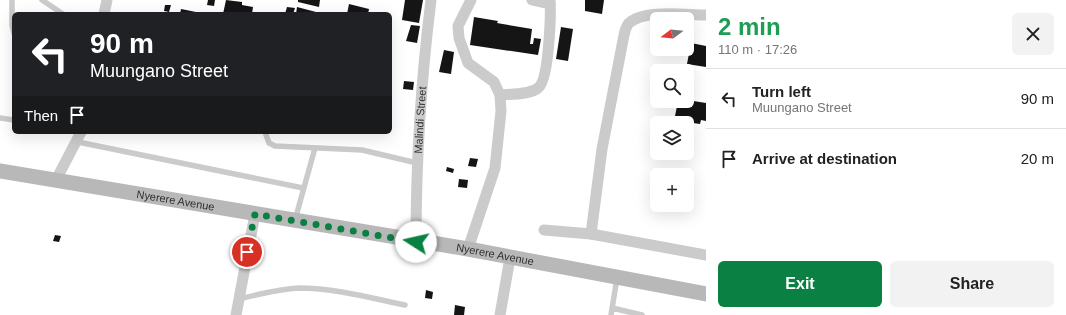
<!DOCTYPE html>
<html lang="en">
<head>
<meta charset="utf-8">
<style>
	body { margin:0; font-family:Helvetica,sans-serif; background:#f2f2f2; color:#222; height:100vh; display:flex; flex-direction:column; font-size:15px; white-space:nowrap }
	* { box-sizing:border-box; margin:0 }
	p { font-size:13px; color:#767676 }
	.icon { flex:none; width:22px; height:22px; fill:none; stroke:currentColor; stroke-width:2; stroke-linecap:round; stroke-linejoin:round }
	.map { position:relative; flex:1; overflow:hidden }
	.side { display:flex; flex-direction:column; background:#fff; width:360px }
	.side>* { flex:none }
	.top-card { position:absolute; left:12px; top:12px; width:380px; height:122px; border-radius:6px; box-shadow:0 4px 16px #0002; background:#202124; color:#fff; overflow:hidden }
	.needle { width:26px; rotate:254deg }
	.tools { position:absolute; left:650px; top:12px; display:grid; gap:8px }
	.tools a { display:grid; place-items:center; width:44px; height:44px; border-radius:6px; background:#fff; box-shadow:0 4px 16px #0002; font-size:20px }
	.pin { position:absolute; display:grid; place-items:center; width:34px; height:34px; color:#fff; margin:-17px; border:2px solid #fff; border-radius:50%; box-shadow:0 1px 4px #0007 }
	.me { position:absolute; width:44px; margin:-22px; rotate:280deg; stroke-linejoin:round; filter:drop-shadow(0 0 3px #0008) }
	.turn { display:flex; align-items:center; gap:14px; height:84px; padding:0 12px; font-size:18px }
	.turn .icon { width:52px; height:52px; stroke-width:2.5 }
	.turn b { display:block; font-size:28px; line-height:34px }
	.then { display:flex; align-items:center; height:38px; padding:0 12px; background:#0003; gap:8px; font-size:15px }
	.round { display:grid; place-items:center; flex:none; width:42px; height:42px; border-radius:6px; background:#f2f2f2 }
	.overview { display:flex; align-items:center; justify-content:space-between; height:68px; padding:0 12px }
	h1 { font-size:24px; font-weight:600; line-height:30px; color:#1e9e55 }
	.action { display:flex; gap:8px; margin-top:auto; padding:8px 12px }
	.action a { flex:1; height:46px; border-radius:6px; background:#0b8043; color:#fff; font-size:16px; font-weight:600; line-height:46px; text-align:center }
	.action a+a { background:#f2f2f2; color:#222 }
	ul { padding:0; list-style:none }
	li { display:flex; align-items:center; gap:12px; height:60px; padding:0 12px; border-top:1px solid #e0e0e0 }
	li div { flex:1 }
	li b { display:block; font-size:15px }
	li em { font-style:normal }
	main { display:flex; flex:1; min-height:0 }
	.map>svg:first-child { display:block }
	.building { fill:#151515 }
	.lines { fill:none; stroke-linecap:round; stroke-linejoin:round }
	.lane { stroke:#cbcbcb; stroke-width:5.5 }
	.street { stroke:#cbcbcb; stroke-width:11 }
	.secondary { stroke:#b8b8b8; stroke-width:15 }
	.route { stroke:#0b8043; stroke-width:7; stroke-dasharray:0 12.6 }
	.labels { text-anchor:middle; stroke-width:4; stroke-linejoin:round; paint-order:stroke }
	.street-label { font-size:11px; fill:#2e2e2e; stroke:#fff }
</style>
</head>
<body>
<main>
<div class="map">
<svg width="706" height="315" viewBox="0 0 706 315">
	<rect width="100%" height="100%" fill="#fff"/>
	<path class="building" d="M208,0H215L214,6L207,5Z
		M226,0L242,2V5L253,7L252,14H223Z
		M298,0H320L319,7L298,2Z
		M405,0H423L419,23L402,20Z
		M585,0H604L602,14L585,11Z
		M349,4L369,9L368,14H347Z
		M165,5H171L169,12L164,11Z
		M287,7L295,8L293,14H285Z
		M297,7L316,12L315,14H296Z
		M181,9L201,13V14H180Z
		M474,17L498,21L497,23L532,29L530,44H533L534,38L541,39L538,55L470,45Z
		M411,25L420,26L417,43L406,41Z
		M561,27L573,29L568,61L556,59Z
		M691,43L706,46V67L687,64Z
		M444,50L454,52L451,74L439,72Z
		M404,81L414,82L413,90L403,89Z
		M687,100L706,103V121L701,120L700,124L686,122L687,118L675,116L678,101H687Z
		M470,158L478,159L476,167L468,166Z
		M447,167L454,169L453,173L446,171Z
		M459,179L468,180L467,188L458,187Z
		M55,235L61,236L59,242L53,241Z
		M426,290L433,292L432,299L425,298Z
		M455,305L465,307L464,315H454Z"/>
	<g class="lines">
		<path class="lane" d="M12,0V25L14,33
			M42,0L63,14
			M0,118L14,120
			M265,132L269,143L275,146L362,150L417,163
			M78,142L303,188
			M295,220L315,148
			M239,299C259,294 279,289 299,288C335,288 371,298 405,305
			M612,308L642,315
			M611,315L617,278"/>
		<g class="street">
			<path d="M532,0L550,4"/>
			<path d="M104,14L107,0"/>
			<path d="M500,95C511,94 531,95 539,87C549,78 551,14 550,0"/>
			<path d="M56,180L81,132"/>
			<path d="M544,230L591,234L706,255"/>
			<path d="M591,234L602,149L624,35C625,31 626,26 629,23C644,9 686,15 706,15"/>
			<path id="s1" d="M416,242C416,160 421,80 431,0"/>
			<path d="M468,249L495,168L501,111L500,95L494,82L468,63L459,38L458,26L471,0"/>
			<path d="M236,315L255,214"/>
			<path d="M500,315L510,258"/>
		</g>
		<path class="secondary" id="s2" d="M0,171L468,249L706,294"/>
	</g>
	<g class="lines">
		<path class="route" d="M247,252L255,214L416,242"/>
	</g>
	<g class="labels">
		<g class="street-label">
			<text dy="4" stroke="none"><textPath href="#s1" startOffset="122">Malindi Street</textPath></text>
			<text dy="4" stroke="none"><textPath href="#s2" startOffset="178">Nyerere Avenue</textPath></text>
			<text dy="4" stroke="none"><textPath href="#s2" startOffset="502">Nyerere Avenue</textPath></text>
		</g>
	</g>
</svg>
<div class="tools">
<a><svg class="needle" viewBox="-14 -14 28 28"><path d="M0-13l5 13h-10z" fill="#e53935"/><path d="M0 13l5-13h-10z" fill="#767676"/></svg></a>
<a><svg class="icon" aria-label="search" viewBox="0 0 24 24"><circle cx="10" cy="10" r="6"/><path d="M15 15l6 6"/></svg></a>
<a><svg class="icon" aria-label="layers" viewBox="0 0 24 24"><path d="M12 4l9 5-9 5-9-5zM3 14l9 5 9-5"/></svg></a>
<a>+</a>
</div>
<div class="pin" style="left:247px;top:252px;background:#d93025"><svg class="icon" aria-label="arrive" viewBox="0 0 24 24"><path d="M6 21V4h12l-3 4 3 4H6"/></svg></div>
<svg class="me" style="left:416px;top:242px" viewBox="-20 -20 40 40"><circle r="19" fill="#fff"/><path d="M0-13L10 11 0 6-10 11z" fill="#0b8043"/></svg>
<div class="top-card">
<div class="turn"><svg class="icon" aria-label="left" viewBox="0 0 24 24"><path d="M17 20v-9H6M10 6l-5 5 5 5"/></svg><div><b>90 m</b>Muungano Street</div></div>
<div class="then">Then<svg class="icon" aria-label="arrive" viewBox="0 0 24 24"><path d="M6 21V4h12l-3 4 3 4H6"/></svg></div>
</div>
</div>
<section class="side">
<div class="overview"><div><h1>2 min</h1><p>110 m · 17:26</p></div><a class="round"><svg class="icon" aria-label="close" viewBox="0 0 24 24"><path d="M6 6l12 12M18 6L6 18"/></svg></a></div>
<ul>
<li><svg class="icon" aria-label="left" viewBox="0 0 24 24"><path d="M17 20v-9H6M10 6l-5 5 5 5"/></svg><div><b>Turn left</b><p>Muungano Street</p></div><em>90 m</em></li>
<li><svg class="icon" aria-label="arrive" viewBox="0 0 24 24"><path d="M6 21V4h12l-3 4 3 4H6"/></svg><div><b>Arrive at destination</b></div><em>20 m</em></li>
</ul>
<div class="action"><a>Exit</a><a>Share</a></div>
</section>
</main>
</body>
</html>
